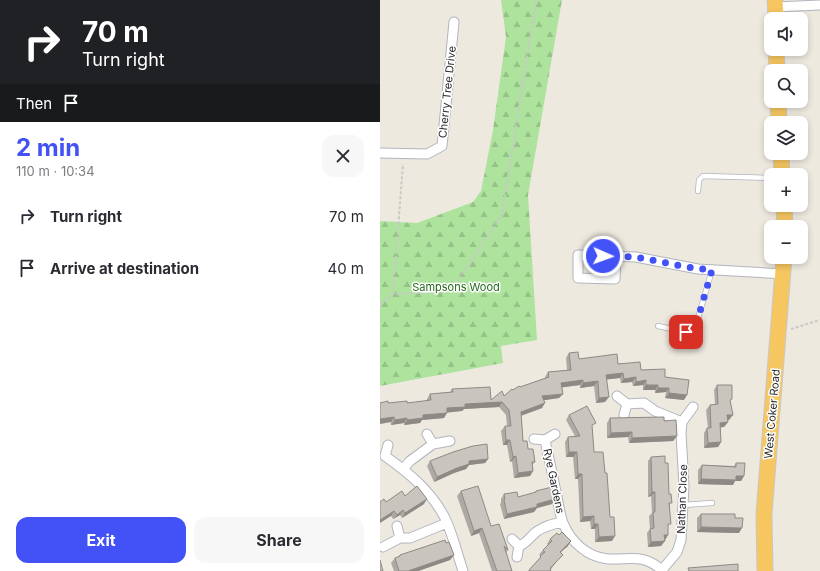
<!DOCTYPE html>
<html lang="en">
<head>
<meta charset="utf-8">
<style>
	body { margin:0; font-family:Inter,sans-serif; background:#f7f7f7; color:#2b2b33; height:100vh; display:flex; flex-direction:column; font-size:15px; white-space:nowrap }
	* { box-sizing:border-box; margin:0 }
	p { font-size:13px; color:#7c7c81 }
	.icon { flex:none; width:22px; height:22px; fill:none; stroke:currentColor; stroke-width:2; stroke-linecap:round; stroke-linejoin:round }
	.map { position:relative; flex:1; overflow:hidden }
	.panel { display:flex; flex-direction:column; background:#fff; width:380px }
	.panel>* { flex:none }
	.guide { background:#202124; color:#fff; overflow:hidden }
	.buttons { position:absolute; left:384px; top:12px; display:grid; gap:8px }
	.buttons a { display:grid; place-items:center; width:44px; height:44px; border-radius:8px; background:#fff; box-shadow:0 2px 6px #0003; font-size:20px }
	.pin { position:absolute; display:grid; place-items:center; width:34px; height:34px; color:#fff; margin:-17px; border-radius:8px; box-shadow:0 2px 6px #0006 }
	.me { position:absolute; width:44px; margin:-22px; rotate:92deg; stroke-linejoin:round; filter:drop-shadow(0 0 3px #0008) }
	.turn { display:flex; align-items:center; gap:14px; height:84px; padding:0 16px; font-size:18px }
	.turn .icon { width:52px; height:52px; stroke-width:2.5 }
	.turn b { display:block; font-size:28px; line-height:34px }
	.then { display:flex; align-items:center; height:38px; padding:0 16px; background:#0003; gap:8px; font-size:15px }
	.round { display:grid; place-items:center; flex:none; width:42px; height:42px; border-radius:12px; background:#f7f7f7 }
	.summary { display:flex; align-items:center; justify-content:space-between; height:68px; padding:0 16px }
	h1 { font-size:24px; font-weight:700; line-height:30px; color:#4252f7 }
	.cta { display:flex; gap:8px; margin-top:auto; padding:8px 16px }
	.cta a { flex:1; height:46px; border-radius:12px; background:#4252f7; color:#fff; font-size:16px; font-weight:700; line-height:46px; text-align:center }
	.cta a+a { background:#f7f7f7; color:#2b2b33 }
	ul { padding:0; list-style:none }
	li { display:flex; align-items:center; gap:12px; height:52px; padding:0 16px }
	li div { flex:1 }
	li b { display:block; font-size:15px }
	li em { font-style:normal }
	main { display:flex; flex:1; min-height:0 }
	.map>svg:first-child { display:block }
	.forest { fill:url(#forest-firs) }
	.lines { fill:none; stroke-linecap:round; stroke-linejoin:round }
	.service-casing { stroke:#b2b4bf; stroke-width:6 }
	.minor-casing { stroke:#b2b4bf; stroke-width:11 }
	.trunk-casing { stroke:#c8c8c8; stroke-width:17 }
	.path { stroke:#c8c8c8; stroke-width:2; stroke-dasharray:3 2; stroke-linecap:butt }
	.service { stroke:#fff; stroke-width:4.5 }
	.minor { stroke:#fff; stroke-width:9 }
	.trunk { stroke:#f6c660; stroke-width:15 }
	.wall { fill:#ada9a3 }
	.shaded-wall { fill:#8d8a85 }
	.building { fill:#c9c5be; stroke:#8d8a85 }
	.route { stroke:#4252f7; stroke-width:7; stroke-dasharray:0 12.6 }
	.labels { text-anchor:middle; stroke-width:3; stroke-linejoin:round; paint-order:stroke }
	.street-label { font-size:11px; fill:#2c2c2c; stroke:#fff }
	.park-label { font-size:11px; fill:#24691c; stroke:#fff }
</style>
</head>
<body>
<main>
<section class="panel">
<div class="guide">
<div class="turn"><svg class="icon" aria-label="right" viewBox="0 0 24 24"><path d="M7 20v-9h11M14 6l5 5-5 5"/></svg><div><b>70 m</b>Turn right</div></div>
<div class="then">Then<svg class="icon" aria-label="arrive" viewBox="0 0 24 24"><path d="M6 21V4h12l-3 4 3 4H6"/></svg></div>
</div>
<div class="summary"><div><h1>2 min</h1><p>110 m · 10:34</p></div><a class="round"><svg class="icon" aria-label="close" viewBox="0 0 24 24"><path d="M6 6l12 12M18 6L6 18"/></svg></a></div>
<ul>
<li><svg class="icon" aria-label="right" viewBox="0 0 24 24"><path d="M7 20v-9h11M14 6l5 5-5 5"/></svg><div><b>Turn right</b></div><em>70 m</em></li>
<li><svg class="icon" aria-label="arrive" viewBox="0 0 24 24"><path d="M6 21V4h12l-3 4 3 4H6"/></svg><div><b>Arrive at destination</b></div><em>40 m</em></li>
</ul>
<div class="cta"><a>Exit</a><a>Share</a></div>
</section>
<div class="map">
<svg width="440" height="571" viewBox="0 0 440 571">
	<defs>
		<pattern id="forest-firs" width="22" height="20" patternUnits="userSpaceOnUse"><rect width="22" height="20" fill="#ade39d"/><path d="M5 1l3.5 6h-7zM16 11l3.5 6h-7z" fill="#95c387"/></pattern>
	</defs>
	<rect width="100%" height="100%" fill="#ede9df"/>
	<path class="forest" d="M121,0H182L148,195L157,340L121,346L123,363L0,386V221L37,223L93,202L101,191L113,130L126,37Z"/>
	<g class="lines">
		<g class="service-casing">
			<path id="service" d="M318,191L319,180L323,176L391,178
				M278,326L306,332L310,331L316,325L332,270
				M303,505L332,503"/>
		</g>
		<g class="minor-casing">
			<path id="minor" d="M395,7L440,5
				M0,153L47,154L62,146L74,22
				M236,256L235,279L198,278V255L256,257L318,269L404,274
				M237,396L247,404L264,403L275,411L302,422
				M244,415L247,404
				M47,434L53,444
				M175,434L165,440C168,455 172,471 175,487C178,499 179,512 183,523C191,542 207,557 228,559C252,560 263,553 283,571
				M154,439L165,440
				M8,445L5,456C29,473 51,491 65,518C73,535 77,553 83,571
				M23,469L30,461L53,444L70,441
				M17,526L20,538
				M132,539L139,546C147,543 149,538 156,532C164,526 173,524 182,522
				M3,547L20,538H30L67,523
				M137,557L139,546
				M282,570L297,552L301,540L304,486L301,433L302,422L313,407"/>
		</g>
		<g class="trunk-casing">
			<path id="trunk" d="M395,0L396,19
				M396,49L397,71
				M398,101L399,123
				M401,153L402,175
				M404,205L405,227
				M385,571L384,514L404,257"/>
		</g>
		<path class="path" d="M13,294L23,164
			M0,305L13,294L71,291L122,215L156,0
			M411,329L440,320"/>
		<use href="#service" class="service"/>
		<use href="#minor" class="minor"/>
		<use href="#trunk" class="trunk"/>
	</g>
	<path class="wall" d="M189,353L199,359L238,364L261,370L285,377L304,400L285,398L286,392L275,393V390H263V385L253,386L252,382L241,383L240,378L227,379L225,402L216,403L214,386L200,388V385L182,387L183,394L179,398L164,400L162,408L141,416L143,441L155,462L152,465L153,471L150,476L134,478L132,461L130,462L127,445H123L121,431L125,426H127L126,415L119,407L84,409L82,411L67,412L64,418L42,420L40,423L24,425V423L11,425L8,403H27L47,401V399L50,394L70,392L72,389L111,400L124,396L133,390L165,378V377L168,372L187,370L186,358Z
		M337,385L351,402L349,420H348V422L344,427H340L341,442L338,447L324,448V433L327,428H328L326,410L330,405L335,404L334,390Z
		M189,415L212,428L214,452L225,473L232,541L215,542V529H211L210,521L200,522L198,479H195L193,457H186L185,442L188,437L195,436L186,420Z
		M230,418L284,421L297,436L293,441L249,443L248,437L227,438V423Z
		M271,457L290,505L288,528V535L281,546L268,547L267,533L270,529L269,516L272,513L271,496L268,497V461Z
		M108,459L105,463L89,465L86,469L74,473L54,482L47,466L50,461Z
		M356,463L364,476L361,481H355L353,485L318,484V470L322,465L354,466Z
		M81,491L111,526L128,550L126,553L132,571H112L99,533L91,536L77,496Z
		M156,491L172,504L157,508L154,512L124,519L120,504L121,503V499L124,494L138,497L154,493Z
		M25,496L44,504L22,518L20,515L13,519L11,516L6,502Z
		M321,514L355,518L359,533L317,532V518Z
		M170,539L188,546L181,552L183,555L179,559L171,569L170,571H148L157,561L161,556L159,555L163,550L168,545L167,544Z
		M66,543L74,555L70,560L38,571H14L11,563L15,558L18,557L20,555Z"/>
	<path class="shaded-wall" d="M243,373L240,378L223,380L226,375Z
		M256,377L252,382L241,383L244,379Z
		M203,380L200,385L178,388L181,383Z
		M266,380L263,385L253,386L256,382Z
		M218,381L214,386L200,388L203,383Z
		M266,385H278L275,390H263Z
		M278,388H289L286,392L275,393Z
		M289,393L307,395L304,400L285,398Z
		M183,394L179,398L159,401L162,396Z
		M229,397L225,402L216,403L219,398Z
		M122,402L119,407L84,409L82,411L64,413L67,408L85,404Z
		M165,403L162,408L137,417L141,412Z
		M67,413L64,418L42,420L40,423L24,425L27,420L43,415Z
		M347,415H353L349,420H344Z
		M14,417L11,422L0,424V419Z
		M27,418L24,423L11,425L15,420Z
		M348,422L344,427L337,428L340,423Z
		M252,432L248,437L227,438L231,433Z
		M297,436L293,441L249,443L252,438Z
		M126,440H130L127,445H123Z
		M341,442L338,447L324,448L328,443Z
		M189,452H197L193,457H186Z
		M136,456L132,461L130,462L133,457Z
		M108,459L105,463L89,465L86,469L74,473L54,482L57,477L89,461Z
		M153,471L150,476L134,478L138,473Z
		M198,474H202L198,479H195Z
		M356,476H364L361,481H355L353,485L318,484L321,479Z
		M272,492H275L271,496L268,497Z
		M47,499L44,504L22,518L25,513Z
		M175,499L172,504L157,508L154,512L124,519L127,514L157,504Z
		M23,510L20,515L13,519L17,515Z
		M14,511L11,516L0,523V520Z
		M214,516L210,521L200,522L203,517Z
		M214,524H218L215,529H211Z
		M321,527L362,528L359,533L317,532Z
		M102,528L99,533L91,536L94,531Z
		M284,535H288L285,540H281Z
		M235,536L232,541L215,542L219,537Z
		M191,541L188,546L176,556Z
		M285,541L281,546L268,547L271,542Z
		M74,555L70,560L38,571H28Z"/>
	<path class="building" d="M198,352L199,359L237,354L238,364L260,362L261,370L285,369V377L309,380L307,395L289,393V388H278V385H266V380L256,382V377L244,379L243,373L226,375L229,397L219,398L218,381L203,383V380L181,383L183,394L162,396L165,403L141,412L143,441H147L148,449H153L155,462H152L153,471L138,473L136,456L133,457L130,440H126L125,426H131L129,410L122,402L85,404V407L67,408V413L43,415V418L27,420V418L15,420L14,417L0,419V403L8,401V403L27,401V403L51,400L50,394L73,392L72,389L110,387L111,400L122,391L124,396L132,389L133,390L139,386L140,387L169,377L168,372L191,370L189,353Z
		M337,385H352V399L350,400L353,415H347L348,422L340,423L341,442L328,443L327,428H331L330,405L338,404Z
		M207,406L216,423L212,425L214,452H223L225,473H227L230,517H234L235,536L219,537L218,524H214V516L203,517L202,474H198L197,452H189L188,437L200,436L189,415Z
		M284,417V421L296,420L297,436L252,438V432L231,433L230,418Z
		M107,444L108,459L89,461V464L77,468L57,477L50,461L73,452L93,446Z
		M285,456V463H288L289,494H291L292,503H289L291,524H288V535H284L285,541L271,542L270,529L274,528L273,512H275V492H272L271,457Z
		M356,463H365L364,476H356V480L321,479L322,465L356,467Z
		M37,486L47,499L25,513L23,510L17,515L14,511L0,520V502L4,499L6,502L22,491L25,496Z
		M98,486L111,526L119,524L128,550L124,546L132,571H117L102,528L94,531L81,491Z
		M172,487L175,499L157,504V507L127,514L124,500L125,499L124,494L137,492L138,497L156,492V491Z
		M321,514H355V518H363L362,528L321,527Z
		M182,532L191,541L180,552L183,555L170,568L171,570L170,571H150L149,570L161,557L160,556L165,552L163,550L172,541L170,539L177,533L179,535Z
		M65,540L66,543L69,542L74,555L28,571H19L15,558L20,556V555Z
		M0,560L3,571H0Z
		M358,564V571H309L308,568Z"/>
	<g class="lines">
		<path class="route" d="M223,256L256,257L307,267L332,270L316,325L310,331L306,332"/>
	</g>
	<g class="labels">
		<g class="street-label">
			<text transform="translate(67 92) rotate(-84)" y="4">Cherry Tree Drive</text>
			<text transform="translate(392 414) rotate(-85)" y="4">West Coker Road</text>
			<text transform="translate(174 481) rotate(78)" y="4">Rye Gardens</text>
			<text transform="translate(302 499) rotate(-88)" y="4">Nathan Close</text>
		</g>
		<g class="park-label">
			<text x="76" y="291">Sampsons Wood</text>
		</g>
	</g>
</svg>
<div class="buttons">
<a><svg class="icon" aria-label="sound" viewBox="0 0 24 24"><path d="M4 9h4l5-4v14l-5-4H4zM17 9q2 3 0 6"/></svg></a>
<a><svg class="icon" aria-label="search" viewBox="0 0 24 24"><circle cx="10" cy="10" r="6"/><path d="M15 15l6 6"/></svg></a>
<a><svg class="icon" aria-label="layers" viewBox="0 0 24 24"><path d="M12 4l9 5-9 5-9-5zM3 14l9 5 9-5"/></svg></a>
<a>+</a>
<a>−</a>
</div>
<div class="pin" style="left:306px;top:332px;background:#d93025"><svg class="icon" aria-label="arrive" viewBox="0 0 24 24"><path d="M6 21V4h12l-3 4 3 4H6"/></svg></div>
<svg class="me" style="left:223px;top:256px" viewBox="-20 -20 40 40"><circle r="17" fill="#4252f7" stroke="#fff" stroke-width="3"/><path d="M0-11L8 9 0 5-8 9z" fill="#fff"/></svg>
</div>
</main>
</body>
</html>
